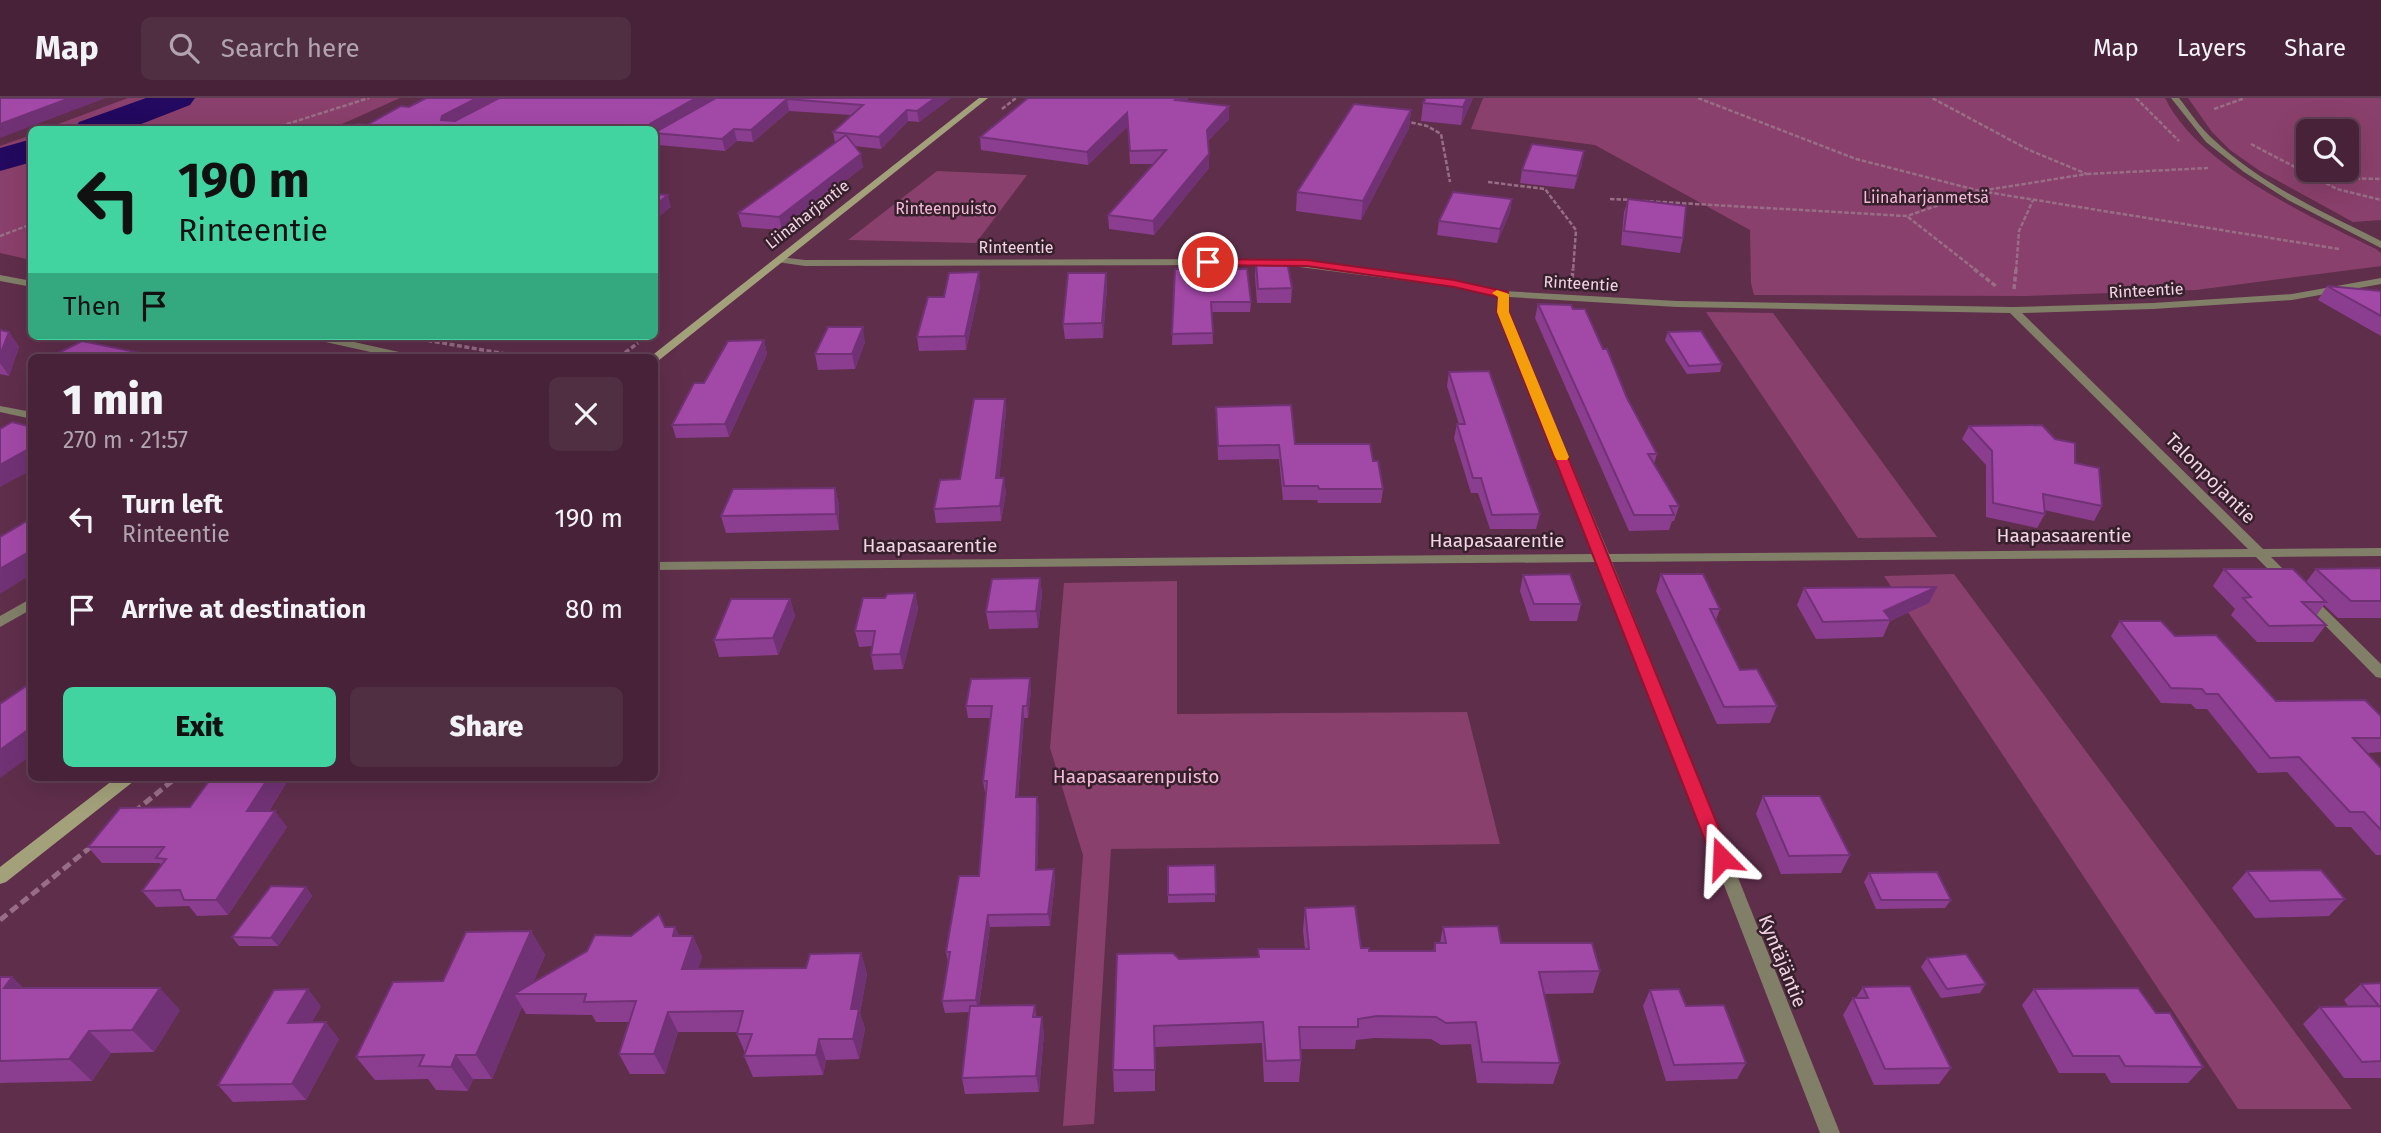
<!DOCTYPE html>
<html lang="en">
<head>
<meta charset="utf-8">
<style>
	body { margin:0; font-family:"Fira Sans",sans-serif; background:#512f43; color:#f1f3f6; height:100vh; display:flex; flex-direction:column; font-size:26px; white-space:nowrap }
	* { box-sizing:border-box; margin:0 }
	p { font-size:23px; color:#b0a4ae }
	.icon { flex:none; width:38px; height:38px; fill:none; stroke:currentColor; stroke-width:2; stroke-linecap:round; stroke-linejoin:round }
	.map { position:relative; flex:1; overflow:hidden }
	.drawer { position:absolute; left:28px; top:256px; width:630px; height:427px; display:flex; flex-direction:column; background:#472238; border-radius:10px; box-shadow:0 7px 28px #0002,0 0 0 2px #5f3f53 }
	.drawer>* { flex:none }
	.top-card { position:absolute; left:28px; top:28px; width:630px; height:214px; border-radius:10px; box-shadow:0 7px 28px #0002,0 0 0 2px #5f3f53; background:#41d4a1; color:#111; overflow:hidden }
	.buttons { position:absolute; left:2296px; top:21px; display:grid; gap:14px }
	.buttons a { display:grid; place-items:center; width:63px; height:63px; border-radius:10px; background:#472238; box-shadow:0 7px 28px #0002,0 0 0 2px #5f3f53; font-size:35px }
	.pin { position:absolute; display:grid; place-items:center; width:60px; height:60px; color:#fff; margin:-30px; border:4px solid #fff; border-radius:50%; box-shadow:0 2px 7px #0007 }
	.me { position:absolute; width:77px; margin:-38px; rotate:339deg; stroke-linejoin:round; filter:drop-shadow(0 0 5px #0008) }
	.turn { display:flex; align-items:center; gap:24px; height:147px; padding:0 35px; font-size:32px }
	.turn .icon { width:91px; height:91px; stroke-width:2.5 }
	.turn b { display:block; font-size:49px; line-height:60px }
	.then { display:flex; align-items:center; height:66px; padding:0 35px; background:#0003; gap:14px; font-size:26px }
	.round { display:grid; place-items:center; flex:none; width:74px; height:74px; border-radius:10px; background:#512f43 }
	.overview { display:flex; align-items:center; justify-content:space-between; height:119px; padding:0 35px }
	h1 { font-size:42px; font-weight:800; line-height:52px }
	.action { display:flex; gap:14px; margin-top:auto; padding:14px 35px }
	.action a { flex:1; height:80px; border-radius:10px; background:#41d4a1; color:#111; font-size:28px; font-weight:800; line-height:80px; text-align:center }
	.action a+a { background:#512f43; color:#f1f3f6 }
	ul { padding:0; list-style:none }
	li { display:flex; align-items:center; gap:21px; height:91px; padding:0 35px }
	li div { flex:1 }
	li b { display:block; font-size:26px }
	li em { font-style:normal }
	header { display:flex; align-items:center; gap:42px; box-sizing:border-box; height:98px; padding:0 35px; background:#472238; border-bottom:2px solid #5f3f53 }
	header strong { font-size:33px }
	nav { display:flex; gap:38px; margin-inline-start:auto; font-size:24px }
	.search { width:490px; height:63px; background:#512f43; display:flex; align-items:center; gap:18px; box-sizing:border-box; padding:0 24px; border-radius:10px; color:#b0a4ae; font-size:26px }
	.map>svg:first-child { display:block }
	.green { fill:#8a406c; fill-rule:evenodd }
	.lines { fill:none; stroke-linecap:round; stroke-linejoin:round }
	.river { fill:#23095f; fill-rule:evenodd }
	.path-far2 { stroke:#986e86; stroke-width:2.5; stroke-dasharray:4.5 2; stroke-linecap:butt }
	.path-far1 { stroke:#986e86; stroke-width:3.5; stroke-dasharray:5 2.5; stroke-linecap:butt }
	.path { stroke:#986e86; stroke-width:5; stroke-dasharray:9 4.5; stroke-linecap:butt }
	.street { fill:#817f67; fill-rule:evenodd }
	.secondary { fill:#a3a17a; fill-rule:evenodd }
	.wall { fill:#8b3e90 }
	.shaded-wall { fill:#713275 }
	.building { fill:#a248a7; stroke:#713275; stroke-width:2 }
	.route { fill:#e11d48; stroke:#92132f; stroke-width:2 }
	.slow { fill:#f59e0b }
	.labels { text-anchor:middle; stroke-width:5; stroke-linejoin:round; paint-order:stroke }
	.far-park-label { font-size:16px; fill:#f5bada; stroke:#36202c }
	.far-street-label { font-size:16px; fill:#f3d4e4; stroke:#36202c }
	.street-label { font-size:19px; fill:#f3d4e4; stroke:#36202c }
	.park-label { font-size:19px; fill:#f5bada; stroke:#36202c }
</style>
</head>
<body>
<header>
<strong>Map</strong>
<div class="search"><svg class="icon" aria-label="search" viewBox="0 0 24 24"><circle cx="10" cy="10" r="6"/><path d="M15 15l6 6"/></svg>Search here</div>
<nav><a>Map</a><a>Layers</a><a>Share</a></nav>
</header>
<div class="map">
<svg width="2381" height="1035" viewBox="0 0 2381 1035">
	<rect width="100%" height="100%" fill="#5f2e4b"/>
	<path class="green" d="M128,0H400L331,31H45Z
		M1483,0H2165C2199,69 2310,118 2376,151L2381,155V168L2196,192L2026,198L1754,197L1751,185L1750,132L1595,47L1471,31Z
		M2188,0H2381V122L2353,124L2260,73L2230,52L2212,34ZM2308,33H2347V72H2308Z
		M31,37V162L0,155V48Z
		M937,73L1027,77L976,145L848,142Z
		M1706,214L1773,215L1937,439L1858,440Z
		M1954,476L2352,1011H2238L1884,478Z
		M1177,483V616L1467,614L1500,746L1111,751L1094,1026L1063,1028L1083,757L1050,650L1064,485Z"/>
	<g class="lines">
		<path class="river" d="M146,0H195L190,7L126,32H74L79,24Z
			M32,41V64L0,73V50Z"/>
		<path class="path-far2" d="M1698,0L1856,61L1980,93L2339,151
			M2136,0L2179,43
			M1002,11L1016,0
			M2214,11L2245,0
			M1405,23L1427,28L1441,36L1450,84
			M268,32L369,0
			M2251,46L2337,91L2381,102
			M2087,76L2208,70
			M2297,79L2381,81
			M1488,84L1545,91L1576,132L1573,173
			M1610,101L1631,102
			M1643,103L1907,118L1980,93L2087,76L2029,52L1932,0
			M1908,119L1977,173
			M0,138L32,126
			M2016,173L2019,133L2033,102"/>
		<path class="path-far1" d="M1974,171L1997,189
			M1572,180L1573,171
			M2014,191L2016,171
			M420,241L523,259
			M619,259L638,245"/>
		<path class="path" d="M134,714L177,679
			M0,822L92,748"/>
		<path class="street" d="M2171,0H2179C2190,14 2200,30 2214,42C2262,87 2323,114 2381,143V150L2288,102L2244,74L2206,44Z
			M780,159L805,162L1284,161L1454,183L1504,193L1677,203L2013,209L2153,205L2292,196L2381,180V186L2292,202L2153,211L2022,215L2263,451L2381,450V458L2271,459L2295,483L2288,487L2283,486L2256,459L1612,464L1840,1035H1820L1599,464L654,472V464L1596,456L1498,214L1499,198L1454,189L1284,167L805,168L777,164V160ZM1509,199L1677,209L2010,215L2248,451L1609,456L1508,214Z
			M0,177L32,183V189L0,183Z
			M307,238H327L408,256L413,259H393L312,241Z
			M0,308L32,314V321L0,314Z
			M2305,495L2310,496L2381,566V580L2376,579L2300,502L2298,499L2300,496Z
			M32,500V511L0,529V518Z"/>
		<path class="secondary" d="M979,0H988L658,263L654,264V259H650Z
			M117,679H136L134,683L6,784L0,786V769Z"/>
	</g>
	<path class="wall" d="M426,0H951L919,24L908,23L881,51L855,48L863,69L782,132L742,129L738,115L835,45L833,34L852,17L789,13L753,44L737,43L725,53L658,47L654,32L367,27L409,9Z
		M1028,0H1188L1186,3L1229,21L1208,43L1209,70L1154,137L1109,131L1108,117L1154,66H1130L1128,28L1088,67L981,52L980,39Z
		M1426,0H1473L1461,27L1421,23L1423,5Z
		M1411,12L1409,30L1361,122L1296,113L1297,94Z
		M1582,66L1574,91L1520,85L1522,72Z
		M1512,101L1510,114L1497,145L1437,137L1439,123Z
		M1628,101L1683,140L1680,155L1621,147L1624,114Z
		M1256,163L1292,190L1291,205H1257L1255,178Z
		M1175,171L1251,204L1250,214H1212L1213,246L1172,247Z
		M1106,175L1107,189L1103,240L1065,241L1063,226Z
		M980,188L966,252L919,253L917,239L944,199Z
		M2327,188L2381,193V238L2318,202Z
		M1538,206L1573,211L1603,251L1627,300L1657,356L1654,366L1679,408L1674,423H1672L1669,432L1629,433L1535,220Z
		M0,232L9,234L19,249L9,278L0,276Z
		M1668,234L1722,266L1720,274L1687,276L1665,242Z
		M764,242L767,256L729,339L676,340L672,327Z
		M865,244L855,271L818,272L815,256Z
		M1449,274L1540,416L1536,431H1490L1478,395H1471L1454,340L1457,326H1459L1447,288Z
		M1005,301L1006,314L999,380L1006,394L1001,423L936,425L934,411L960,381Z
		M1216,309L1295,346L1373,363L1383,391L1381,405H1318L1317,402H1283L1279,361L1218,362Z
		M1969,328L2075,365L2102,408L2094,423L2044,412L2045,416L2037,430L1986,419V367L1962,341Z
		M835,390L839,407V432L726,435L721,418Z
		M2381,470V520H2338L2324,507L2316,518L2326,527L2313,544H2257L2231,517L2235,511L2213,488L2224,471L2306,484L2316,471Z
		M1661,476L1720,511L1716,522L1740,572L1777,608L1770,625L1717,626L1656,493Z
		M1523,477L1581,506L1577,523H1530L1520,493Z
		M1040,480L1042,497L1038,530L989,531L986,514Z
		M1937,489L1929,505L1890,523L1883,539L1816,541L1797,507L1804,490Z
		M915,495L918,511L903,571L874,572L871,557L872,548L859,549L855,533L885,500Z
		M790,501L795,518L778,557L719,559L714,542Z
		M2120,523L2175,538L2276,603L2381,618V654L2367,655L2381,670V757H2376L2351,729H2336L2287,674L2258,675L2207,611H2196L2191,606L2161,605L2111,538Z
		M1031,592L1028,620H1024L1018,699H1037L1039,711L1037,772L1054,771L1055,784L1050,828L990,829L979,908L1035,907L1036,919L1044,935L1039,994L965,996L962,980L969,914L945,915L942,903L948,864L946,854L979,778L986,695H985L983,683L991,620H968L966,608Z
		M212,679H290L269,713L287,729L228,817L197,818L189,808L156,809L142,793L161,767L160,765H102L88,749L190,709Z
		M1763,698L1850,757L1841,775L1781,776L1756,716Z
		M1215,767V804L1168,805V768Z
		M2247,773L2345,801L2329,818L2255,820L2232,790Z
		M1869,775L1951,802L1945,810L1876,811L1864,784Z
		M306,789L312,798L278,848H239L232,839Z
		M1305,810L1361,850L1369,853H1433L1435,845H1440L1443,829L1600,873L1593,895L1544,896L1560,965L1553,986L1477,985L1471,946L1441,947L1431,941L1374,940L1356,942L1355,951H1300L1301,962L1299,984H1264L1262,945L1155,949V993L1114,994L1113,972L1179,861L1258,859V851H1305L1303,832Z
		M665,829H675L679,838H693L702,859L698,871L806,870L861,855L867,876L860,915L865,931L859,961L826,962L823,977L753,979L744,958L745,955L737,936L738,934H678L665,976H630L619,956L629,924H596L592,917L526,916L522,909L492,981H473L468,993L436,992L428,981L375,982L356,959L443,883L531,833L545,857L533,885L631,838Z
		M1927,860L1986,886L1980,895L1941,900L1921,869Z
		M0,879H12L23,890L180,912L154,954L111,955L92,983L0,985Z
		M2381,885V980H2344L2303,926L2320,909L2348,908L2344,902L2361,886Z
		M1863,889L1951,970L1939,986L1874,987L1843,917L1853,900H1856Z
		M2034,891L2156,915L2203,969L2188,985H2111L2105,975H2059L2022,907Z
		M1650,892L1686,908L1746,965L1737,981L1666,983L1643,908Z
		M321,908L311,925L339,941L306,1002L233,1004L218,987Z"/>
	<path class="shaded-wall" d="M70,0H106L0,40V26Z
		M477,0H502L445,32L441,22L442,18Z
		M696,0H718L654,35V32H649L650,26Z
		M935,0H951L919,24L917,13Z
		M1177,0H1188L1175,14V2Z
		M1467,0H1473L1461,27L1463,9Z
		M787,1L789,13L753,44L751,32Z
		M1229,8V21L1206,45L1207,32Z
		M907,12L908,23L881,51L879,39Z
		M1411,12L1409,30L1361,122L1363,103Z
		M1127,15L1128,28L1088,67L1087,54Z
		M734,31L737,43L725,53L722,41Z
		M1584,53L1582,66L1574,91L1577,78Z
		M861,56L863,69L782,132L779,119Z
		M1209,56V70L1154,137L1153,123Z
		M668,97L671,109L654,123V108Z
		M1512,101L1510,114L1497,145L1500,131Z
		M979,174L980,188L966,252L965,238Z
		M1106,175L1107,189L1103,240L1102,225Z
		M863,229L865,244L855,271L852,256Z
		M9,234L19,249L9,278L0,265V257Z
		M764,242L767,256L729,339L725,326Z
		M1005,301L1006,314L998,394L996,380Z
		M32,349V372L0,389V367Z
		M1004,380L1006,394L1001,423L1000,408Z
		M654,389L657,397L654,402Z
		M835,390L839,407V432L836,416Z
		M32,452V476L0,496V471Z
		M1040,480L1042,497L1038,530L1036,513Z
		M1937,489L1929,505L1890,523L1884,513Z
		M915,495L918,511L903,571L900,556Z
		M790,501L795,518L778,557L773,540Z
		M1030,580L1031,592L1028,620L1027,608Z
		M1023,608L1024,620L1017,711L1016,699Z
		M32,629V657L0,680V652Z
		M269,679H290L259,728L247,713Z
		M1037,699L1039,711L1037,784L1036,772Z
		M275,713L287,729L228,817L216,802Z
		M1054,771L1055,784L1050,828L1048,816Z
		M306,789L312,798L278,848L271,840Z
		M988,817L990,829L978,914L976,902Z
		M675,829L684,850L673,838Z
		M531,833L545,857L528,896H514L522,909L492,981L476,957Z
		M693,838L702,859L691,892L682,871Z
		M861,855L867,876L860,915L865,931L859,961L853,941L851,911Z
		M12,879L35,902L4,890Z
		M160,890L180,912L154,954L132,932Z
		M308,891L321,908L302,942L288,925Z
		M668,914L678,934L665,976L654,956Z
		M1042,919L1044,935L1039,994L1036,978Z
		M326,924L339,941L306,1002L292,986Z
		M89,933L111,955L92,983L69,961Z
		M819,941L826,962L823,977L816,957Z
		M456,957L473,981L468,993L451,969Z"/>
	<path class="building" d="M0,0H70L0,26Z
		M426,0H477L442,18L441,22L455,23L499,0H696L650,26L649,32H347L358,26L367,27L401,8L409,9Z
		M716,0H935L917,13L907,12L879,39L833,34L863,7L787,1L751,32L734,31L722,41L654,35Z
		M1028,0H1177L1175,2L1229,8L1207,32L1209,56L1153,123L1108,117L1166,52L1130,53L1127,15L1087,54L980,39Z
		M1426,0H1467L1463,9L1423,5Z
		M1354,6L1411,12L1363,103L1297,94Z
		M846,37L861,56L779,119L738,115Z
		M1532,46L1584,53L1577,78L1522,72Z
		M1453,94L1512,101L1500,131L1439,123Z
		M654,96L668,97L654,108Z
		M1628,101L1686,108L1683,140L1624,133Z
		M1256,163H1287L1292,190L1258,191Z
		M1175,171H1247L1251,204H1211L1213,235L1172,236Z
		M979,174L965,238L917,239L928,199H944L949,175Z
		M1068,175H1106L1102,225L1063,226Z
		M2327,188L2381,193V218Z
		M1538,206L1571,207L1573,211H1585L1603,251H1607L1627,300L1657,356H1648L1679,408H1670L1674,417H1634Z
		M828,229H863L852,256H815Z
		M0,232L9,234L0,257Z
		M1701,233L1722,266L1689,268L1668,234Z
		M764,242L725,326L672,327L694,285H704L728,243Z
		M82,243L140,255L133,258L136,259H50Z
		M1489,273L1540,416L1492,417L1481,380H1473L1457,326H1465L1449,274Z
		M974,301H1005L996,380H1004L1000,408L934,411L940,382L960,381Z
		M1291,307L1295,346H1370L1373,363H1378L1383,391H1319L1318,388H1284L1279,347L1218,348L1216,309Z
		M12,324L32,329V349L0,367V331Z
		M2042,327L2055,341L2075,345V365L2099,370L2102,408L2043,396L2045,416L1993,405L1992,353L1969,328Z
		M835,390L836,416L721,418L733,391Z
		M32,420V452L0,471V439Z
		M2381,470V503H2351L2316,471Z
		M2224,471H2293L2326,504H2302L2326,527L2269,528L2243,500L2251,499Z
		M1570,476L1581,506H1534L1523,477Z
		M1661,476H1703L1720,511H1710L1740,572L1757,571L1777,608L1724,609Z
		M1040,480L1036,513L986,514L992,481Z
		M1937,489L1884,513L1891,522L1823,524L1804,490Z
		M915,495L900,556L871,557L875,533H855L863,500H885L887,496Z
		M731,501H790L773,540L714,542Z
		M2120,523H2161L2175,538L2216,537L2276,603L2365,602L2381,618V640H2353L2381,670V732L2364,714H2350L2299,659L2270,660L2218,596H2206L2202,591L2171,590Z
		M1030,580L1027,608H1023L1016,699H1037L1036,772L1054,771L1048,816L988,817L976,902L942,903L950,854H946L959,778H979L987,683H983L992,608H966L971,581Z
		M32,584V629L0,652V606Z
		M212,679H269L247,713H275L216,802H184L180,792L142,793L166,761L156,760L164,749H88L120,710L190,709Z
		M1763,698H1820L1850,757L1789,758Z
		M1215,767L1216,796L1168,797V768Z
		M2321,772L2345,801L2270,803L2247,773Z
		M1937,774L1951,802H1881L1869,775Z
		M271,788L306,789L271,840L232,839Z
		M1355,808L1361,850H1369V853H1435V845H1446L1443,829L1498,828L1501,845H1592L1600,873L1539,874L1560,965L1482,964L1476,924L1446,925L1436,919L1377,918L1358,921V929H1299L1301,962L1266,963L1263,924L1154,928L1155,972H1113L1117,856L1173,855L1179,861L1259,859L1258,851H1309L1305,810Z
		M659,816L665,829H675L673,838H693L682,871L806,870L810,856L861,855L851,911H859L853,941H819L816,957L744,958L752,936H737L743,913L668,914L654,956H619L636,903L584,904L586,896H514L587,853L595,837L631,838Z
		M531,833L476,957H456L451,969L419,968L424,957L356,959L393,884L443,883L466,834Z
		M1966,856L1986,886L1947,891L1927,860Z
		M0,879H12L4,890H160L132,932L89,933L69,961L0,963Z
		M2381,885V963L2362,964L2320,909L2379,908L2361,886Z
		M1910,888L1951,970L1885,971L1853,900H1868L1863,889Z
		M2138,890L2156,915H2170L2203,969L2125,968L2119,958H2073L2034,891Z
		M308,891L288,925L326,924L292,986L218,987L274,892Z
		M1679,891L1686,908L1724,907L1746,965L1674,967L1650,892Z
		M1035,907L1033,919H1042L1036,978L962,980L970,908Z"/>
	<path class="route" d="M1204,161L1307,162L1454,182L1508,194L1509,214L1731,760L1728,765L1722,768L1715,765L1712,760L1497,214L1498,199L1454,189L1307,168L1208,167L1203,164Z"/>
	<path class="slow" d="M1497,192L1509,196V214L1569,359L1567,362H1557L1555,359L1497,214L1498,199L1492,195Z"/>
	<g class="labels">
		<g class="far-park-label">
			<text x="1926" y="105">Liinaharjanmetsä</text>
			<text x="946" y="116">Rinteenpuisto</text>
		</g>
		<g class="far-street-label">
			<text transform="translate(807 116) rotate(-38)" y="6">Liinaharjantie</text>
			<text x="1016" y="155">Rinteentie</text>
			<text transform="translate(1581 185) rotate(3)" y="6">Rinteentie</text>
			<text transform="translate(2146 192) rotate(-3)" y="6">Rinteentie</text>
		</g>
		<g class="street-label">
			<text transform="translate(2211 380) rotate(45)" y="7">Talonpojantie</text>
			<text x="2064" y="444">Haapasaarentie</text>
			<text x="1497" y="449">Haapasaarentie</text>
			<text x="930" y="454">Haapasaarentie</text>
			<text transform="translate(1783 863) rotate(68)" y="7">Kyntäjäntie</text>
		</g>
		<g class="park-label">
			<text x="1136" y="685">Haapasaarenpuisto</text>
		</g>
	</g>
</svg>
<div class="buttons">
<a><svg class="icon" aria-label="search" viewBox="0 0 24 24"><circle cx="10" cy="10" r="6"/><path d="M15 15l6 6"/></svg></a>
</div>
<div class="pin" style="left:1208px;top:164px;background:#d93025"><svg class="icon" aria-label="arrive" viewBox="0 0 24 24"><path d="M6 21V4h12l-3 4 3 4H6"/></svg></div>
<svg class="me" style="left:1722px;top:760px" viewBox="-20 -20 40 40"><path d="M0-17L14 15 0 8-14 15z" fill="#e11d48" stroke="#fff" stroke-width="4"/></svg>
<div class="top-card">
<div class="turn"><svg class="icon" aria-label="left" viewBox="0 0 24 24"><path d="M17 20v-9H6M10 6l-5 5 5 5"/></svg><div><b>190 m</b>Rinteentie</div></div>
<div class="then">Then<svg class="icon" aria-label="arrive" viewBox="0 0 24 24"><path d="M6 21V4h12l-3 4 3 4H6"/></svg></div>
</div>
<section class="drawer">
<div class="overview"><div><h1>1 min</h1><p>270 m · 21:57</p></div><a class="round"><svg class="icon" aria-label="close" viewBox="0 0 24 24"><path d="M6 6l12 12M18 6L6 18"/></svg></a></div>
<ul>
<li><svg class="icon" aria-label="left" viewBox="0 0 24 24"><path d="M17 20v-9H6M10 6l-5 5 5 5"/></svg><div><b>Turn left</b><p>Rinteentie</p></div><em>190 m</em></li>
<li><svg class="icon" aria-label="arrive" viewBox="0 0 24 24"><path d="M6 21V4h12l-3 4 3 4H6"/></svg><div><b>Arrive at destination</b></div><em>80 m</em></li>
</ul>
<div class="action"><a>Exit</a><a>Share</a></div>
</section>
</div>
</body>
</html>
